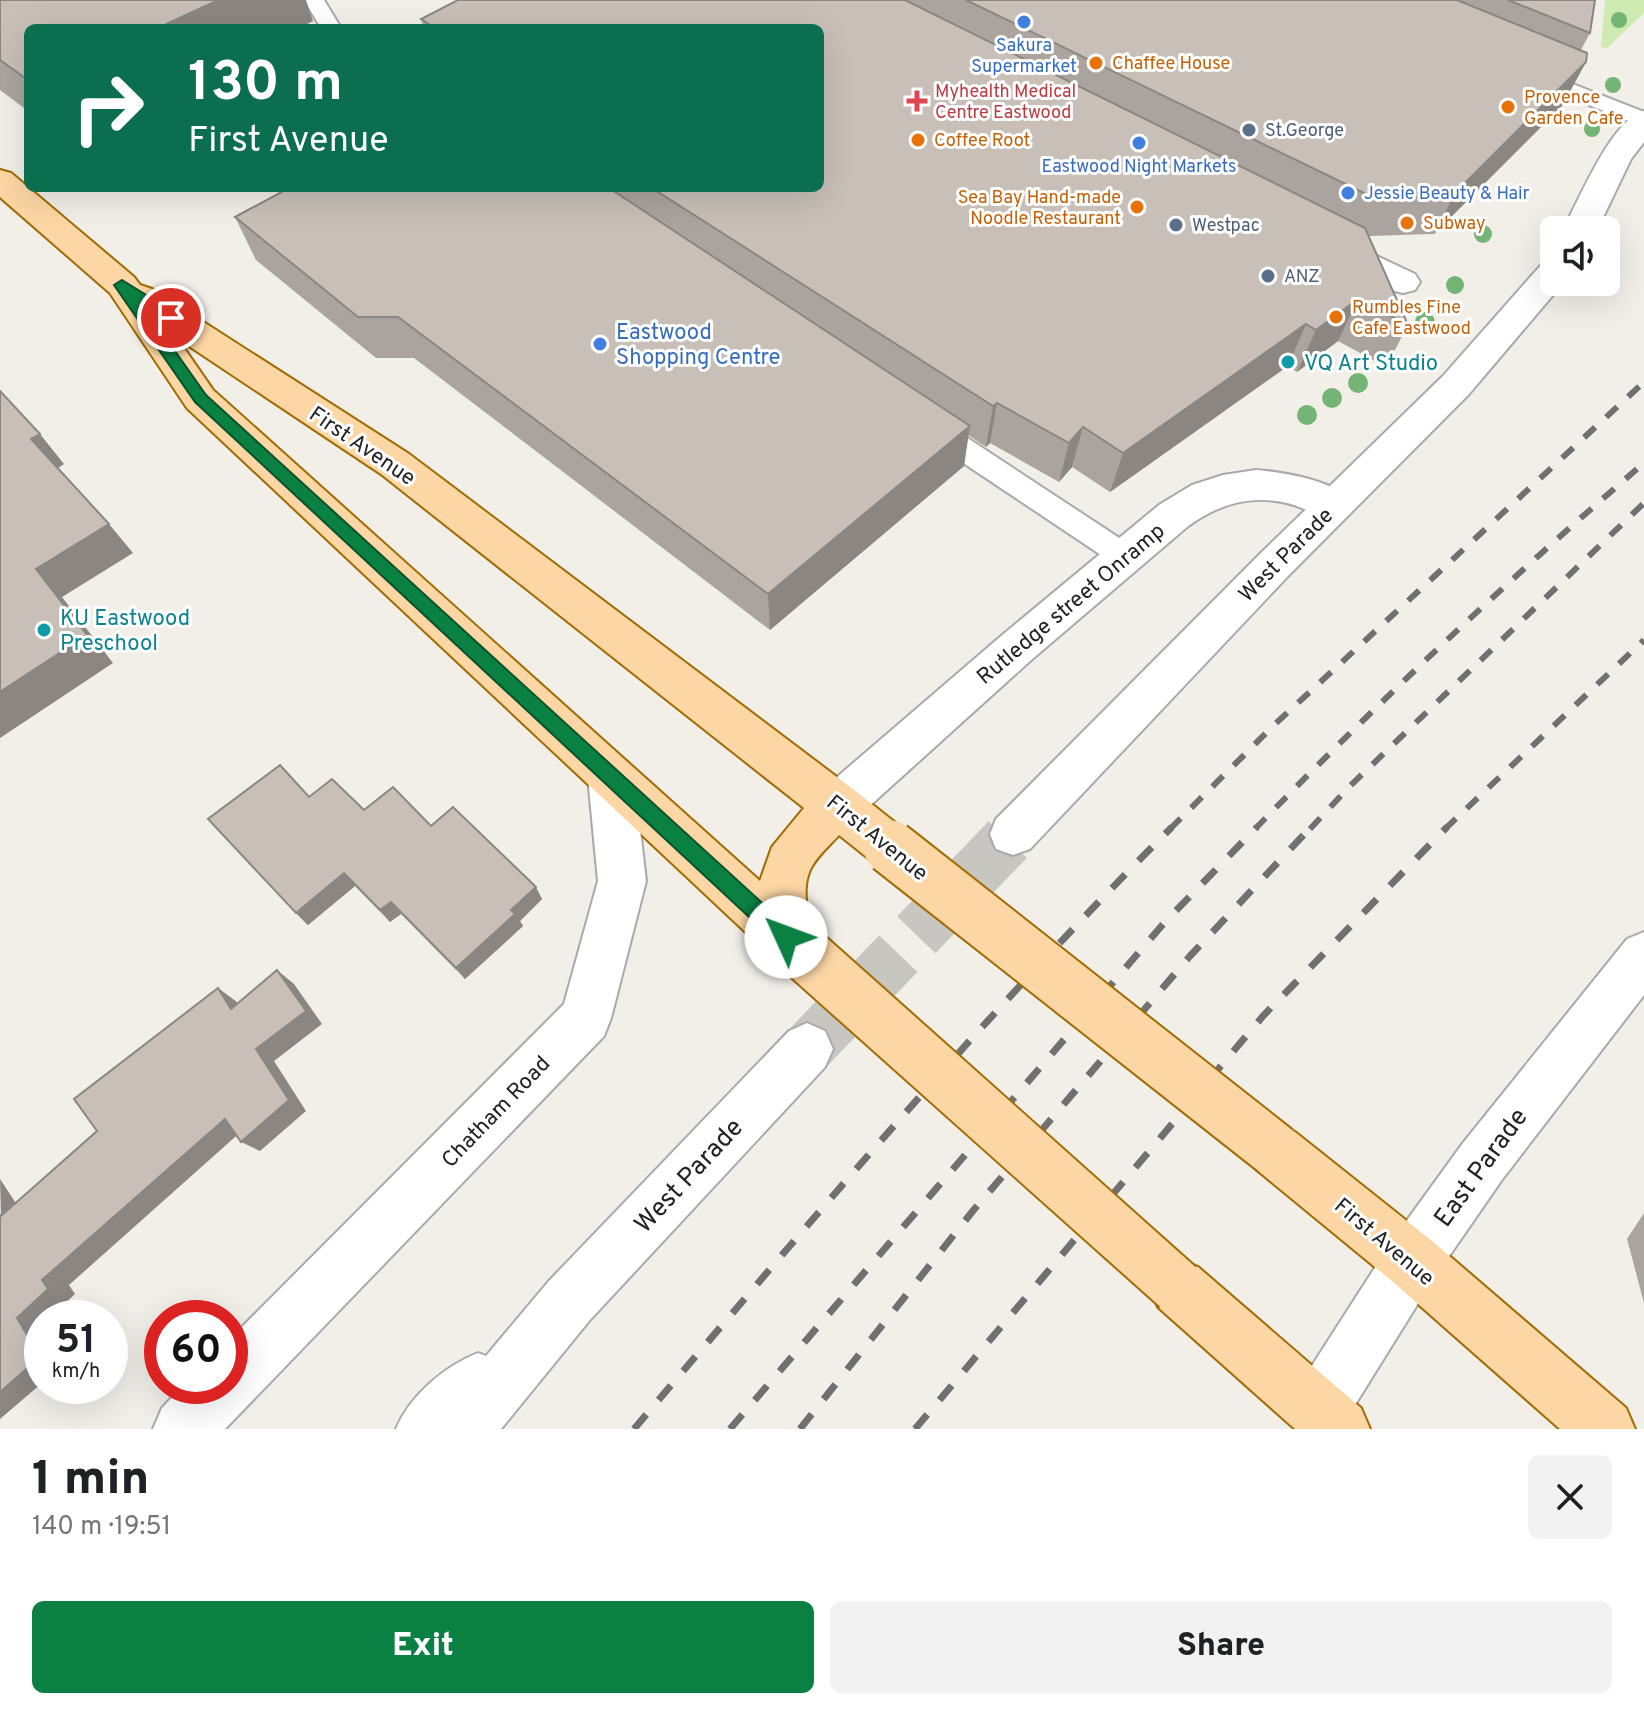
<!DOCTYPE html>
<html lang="en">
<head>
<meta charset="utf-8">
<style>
	body { margin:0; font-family:Overpass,sans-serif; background:#f2f2f2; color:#202124; height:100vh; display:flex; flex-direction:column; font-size:30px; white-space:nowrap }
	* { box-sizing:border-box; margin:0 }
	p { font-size:26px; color:#757577 }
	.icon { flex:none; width:44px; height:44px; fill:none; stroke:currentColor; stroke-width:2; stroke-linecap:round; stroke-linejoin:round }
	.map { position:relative; height:1429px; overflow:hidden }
	.details { display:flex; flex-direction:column; background:#fff; flex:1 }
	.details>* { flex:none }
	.top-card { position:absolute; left:24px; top:24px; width:800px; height:168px; border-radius:12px; box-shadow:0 8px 32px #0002; background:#0b6e4f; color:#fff; overflow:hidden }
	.tools { position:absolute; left:1540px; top:216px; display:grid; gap:16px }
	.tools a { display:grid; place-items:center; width:80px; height:80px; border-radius:12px; background:#fff; box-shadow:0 8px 32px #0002; font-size:40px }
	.speed { position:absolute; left:24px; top:1300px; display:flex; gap:16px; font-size:40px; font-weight:700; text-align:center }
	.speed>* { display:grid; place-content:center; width:104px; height:104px; border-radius:50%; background:#fff; box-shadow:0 8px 32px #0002; line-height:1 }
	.speed small { font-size:20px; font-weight:400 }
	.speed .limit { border:12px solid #d22; background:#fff; color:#111 }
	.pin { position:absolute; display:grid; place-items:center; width:68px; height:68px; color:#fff; margin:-34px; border:4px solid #fff; border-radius:50%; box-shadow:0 2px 8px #0007 }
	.me { position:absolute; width:88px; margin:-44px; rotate:313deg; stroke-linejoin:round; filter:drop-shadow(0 0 6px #0008) }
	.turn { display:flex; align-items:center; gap:28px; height:168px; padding:0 32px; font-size:36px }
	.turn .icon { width:104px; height:104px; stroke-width:2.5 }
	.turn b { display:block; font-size:56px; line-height:68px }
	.round { display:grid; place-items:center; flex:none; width:84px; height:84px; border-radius:12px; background:#f2f2f2 }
	.overview { display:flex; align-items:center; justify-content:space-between; height:136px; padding:0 32px }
	h1 { font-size:48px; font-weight:800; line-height:60px }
	.cta { display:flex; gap:16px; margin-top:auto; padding:16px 32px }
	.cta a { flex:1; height:92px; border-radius:12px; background:#0b8043; color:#fff; font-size:32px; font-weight:800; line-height:92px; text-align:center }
	.cta a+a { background:#f2f2f2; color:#202124 }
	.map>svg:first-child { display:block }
	.grass { fill:#cdebb0 }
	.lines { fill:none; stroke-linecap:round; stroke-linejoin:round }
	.tertiary-tunnel { stroke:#c8c6c1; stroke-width:53; stroke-dasharray:53 26; stroke-linecap:butt }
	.service-casing { stroke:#a9a9a9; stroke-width:4 }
	.pedestrian-casing { stroke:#a9a9a9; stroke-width:4 }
	.minor-casing { stroke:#a9a9a9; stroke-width:4 }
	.tertiary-casing { stroke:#a9a9a9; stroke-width:4 }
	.primary-casing { stroke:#a06b00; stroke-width:4 }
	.service { fill:#fff; fill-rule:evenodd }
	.pedestrian { fill:#fff; fill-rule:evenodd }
	.minor { fill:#fff; fill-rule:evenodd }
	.tertiary { fill:#fff; fill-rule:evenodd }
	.primary { fill:#fcd6a4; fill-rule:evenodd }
	.rail-far1 { stroke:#707070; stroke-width:6; stroke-dasharray:15 15; stroke-linecap:butt }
	.rail { stroke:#707070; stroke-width:7; stroke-dasharray:19 19; stroke-linecap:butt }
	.primary-bridge-casing { stroke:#a06b00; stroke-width:57; stroke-linecap:butt }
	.primary-bridge { stroke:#fcd6a4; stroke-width:53 }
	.tree { fill:#74b475 }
	.wall { fill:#aba49e }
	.shaded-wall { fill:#8b8681 }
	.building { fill:#c7bfb8; stroke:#8b8681; stroke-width:2 }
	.route { fill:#0b8043; stroke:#07532c; stroke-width:2 }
	.shop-dot { fill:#3f7fe0; stroke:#fff; stroke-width:3 }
	.food-dot { fill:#e8710a; stroke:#fff; stroke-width:3 }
	.health-dot { fill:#e0444e; stroke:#fff; stroke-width:3 }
	.service-dot { fill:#5c6f8a; stroke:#fff; stroke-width:3 }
	.culture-dot { fill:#0f9aa8; stroke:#fff; stroke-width:3 }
	.labels { text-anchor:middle; stroke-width:6; stroke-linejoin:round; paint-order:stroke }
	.far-shop-label { font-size:18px; fill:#366cbe; stroke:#fff }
	.far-food-label { font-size:18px; fill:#c56008; stroke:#fff; text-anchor:start }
	.far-health-label { font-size:18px; fill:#be3a42; stroke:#fff; text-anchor:start }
	.far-service-label { font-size:18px; fill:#4e5e75; stroke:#fff; text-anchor:start }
	.shop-label { font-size:22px; fill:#366cbe; stroke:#fff; text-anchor:start }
	.culture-label { font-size:22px; fill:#0d838f; stroke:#fff; text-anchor:start }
	.street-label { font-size:22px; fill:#222; stroke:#fff }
	.near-street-label { font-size:26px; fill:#222; stroke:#fff }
</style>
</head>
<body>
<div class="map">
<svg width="1644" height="1429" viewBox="0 0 1644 1429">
	<rect width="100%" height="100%" fill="#f2efe9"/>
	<path class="grass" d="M1605,0H1644V13L1607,48L1601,47Z"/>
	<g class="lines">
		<path class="tertiary-tunnel" d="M807,1049L1013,834"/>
		<g class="service-casing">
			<path id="service" d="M304,0H324L341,28H321Z
				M1532,68L1644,112V127L1524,79L1521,74Z
				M930,417L940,420L1136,549L1141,557L1136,565L1126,569L1116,565L920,434L916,427L920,420Z"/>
		</g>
		<g class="pedestrian-casing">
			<path id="pedestrian" d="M1330,234L1415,274L1420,282L1415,290L1403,293L1391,290L1318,253L1313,245L1318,237Z"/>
		</g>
		<g class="minor-casing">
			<path id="minor" d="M1256,470C1282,472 1341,481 1354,505L1348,516C1327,522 1314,512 1294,505C1255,493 1219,503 1187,527L1030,661L854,820L838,826L822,820L815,805L822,790L1000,637L1159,505L1192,485L1223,475Z
				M611,757L627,763L634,777L646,881L611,1018L604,1036L225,1429H153L162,1408L183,1386H230V1339L564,1004L598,881L588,777L595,763Z"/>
		</g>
		<g class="tertiary-casing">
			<path id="tertiary" d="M1644,111V142L1631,159L1597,230H1563C1579,200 1612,119 1644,111Z
				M1554,261V282H1564L1469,394L1288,576L1030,849L1013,855L996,849L990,834L996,819L1260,554L1443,376L1542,264Z
				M1644,932V995L1501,1181L1432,1281L1340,1429H1296L1288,1410L1297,1389L1392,1241L1463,1143L1627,939Z
				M807,1023L825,1031L833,1049L825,1067L589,1321L501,1429H396C410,1395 445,1366 478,1353L486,1356L549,1281L789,1031Z"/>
		</g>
		<g class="primary-casing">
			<path id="primary" d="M0,170L11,173L134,277L140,285L152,289L409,454L854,790L907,832L913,847L907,862L890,868L873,862L839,835C829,846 816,857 810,870C798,897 816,924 803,954L786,960L769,954L187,408L110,293L0,197ZM177,338L381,474L804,808L772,847L760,881L213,390Z
				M1276,1124L1295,1132L1432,1241L1626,1408L1635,1429H1560L1392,1281L1257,1170L1249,1151L1257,1132Z
				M1178,1259L1198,1267L1361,1408L1370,1429H1295L1158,1307L1150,1287L1158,1267Z"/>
		</g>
		<use href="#service" class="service"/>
		<use href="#pedestrian" class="pedestrian"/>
		<use href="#minor" class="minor"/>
		<use href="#tertiary" class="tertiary"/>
		<use href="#primary" class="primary"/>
		<path class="rail-far1" d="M1170,829L1273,726L1644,382
			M1255,829C1379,701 1509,579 1644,463
			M1310,829L1350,786L1644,503
			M1445,829L1644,640"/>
		<path class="rail" d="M634,1429C808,1224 982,1017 1172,827
			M730,1429L1164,923L1257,827
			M800,1429L972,1212L1190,956L1311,827
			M915,1429L1263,1016L1447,827"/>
		<g class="primary-bridge-casing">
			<path id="primary-bridge" d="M890,847L1276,1151
				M786,937L1178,1287"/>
		</g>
		<use href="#primary-bridge" class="primary-bridge"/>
	</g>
	<g class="tree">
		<circle cx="1619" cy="20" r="8"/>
		<circle cx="1613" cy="85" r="8"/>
		<circle cx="1592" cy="129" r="8"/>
		<circle cx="1483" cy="234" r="9"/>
		<circle cx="1455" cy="285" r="9"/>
		<circle cx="1425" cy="322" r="10"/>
		<circle cx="1358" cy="383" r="10"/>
		<circle cx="1332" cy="398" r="10"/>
		<circle cx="1307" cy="415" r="10"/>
	</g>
	<path class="wall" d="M0,0L313,21L299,28H28V111L0,90Z
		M458,0H1595L1590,33L1581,50L1586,62L1562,106L1434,234L1369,236L1408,325L1386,367L1338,341L1297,372L1288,366L1110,492L1072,467L1059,482L990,443L986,447L968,435L964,466L770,630L414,358H376L256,260L235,217L289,188H820V28H424L421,19Z
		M309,797L431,826L542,899L520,921L523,926L465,979L401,914L390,922L355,886L308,925L296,913Z
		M1644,1213V1303L1627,1239Z"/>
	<path class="shaded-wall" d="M218,0H306L313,21L299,28H158Z
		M1586,62L1562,106L1434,234L1456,192Z
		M1358,299L1338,341L1297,372L1316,330Z
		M1306,324L1288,366L1110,492L1123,453Z
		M997,403L990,443L986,447L993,406Z
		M970,426L964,466L770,630L768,594Z
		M1083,427L1072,467L1059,482L1069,443Z
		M40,434L64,464L55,470L31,439Z
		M109,524L133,553L62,597L113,663L0,738V692L36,569Z
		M344,873L355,886L308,925L296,913Z
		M536,887L542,899L520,921L523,926L465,979L456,968L511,910Z
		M391,902L401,914L390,922L380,910Z
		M277,970L294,984L322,1024L274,1061L306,1111L260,1151L241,1142L256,1049Z
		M218,988L237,1002L250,1022L231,1009Z
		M225,1119L244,1129L69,1285L75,1294L50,1318H42V1383L0,1419V1392L17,1318L42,1280Z
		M0,1179L29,1223L1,1216Z"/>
	<path class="building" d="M0,0H218L158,28H28V80L0,60Z
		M458,0H905L1365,228L1408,325L1358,299L1316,330L1306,324L1123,453L1083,427L1069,443L997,403L993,406L652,188H820V28H435L421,19Z
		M966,0H1457L1587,53L1586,62L1456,192L1366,194Z
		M1508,0H1595L1590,33Z
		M289,188H609L970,426L768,594L398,317H358L235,217Z
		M0,391L40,434L31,439L109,524L36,569L87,635L0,692Z
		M280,765L309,797L332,779L364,810L393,787L431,826L453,807L536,887L511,910L515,914L456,968L391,902L380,910L344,873L296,913L208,819Z
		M277,970L306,1011L256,1049L289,1100L241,1142L225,1119L42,1280L48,1289L17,1318L40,1357L0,1392V1215L1,1216L97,1131L74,1099L218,988L231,1009Z"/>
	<path class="route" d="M122,280L177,314V321L171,323L144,307L206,395L793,931L796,937L793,944L786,947L778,944L195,402L114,285Z"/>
	<g class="shop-dot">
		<circle cx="1024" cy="22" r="8"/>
		<circle cx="1139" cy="143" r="8"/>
		<circle cx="1348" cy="193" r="8"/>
		<circle cx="600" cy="344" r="8"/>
	</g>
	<g class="food-dot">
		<circle cx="1096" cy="63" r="8"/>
		<circle cx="1508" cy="107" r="8"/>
		<circle cx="918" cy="140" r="8"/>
		<circle cx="1137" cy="207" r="8"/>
		<circle cx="1407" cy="223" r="8"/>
		<circle cx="1336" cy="317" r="8"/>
	</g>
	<path class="health-dot" d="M913 89h8v8h8v8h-8v8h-8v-8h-8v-8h8z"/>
	<g class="service-dot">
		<circle cx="1249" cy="130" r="8"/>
		<circle cx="1176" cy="225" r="8"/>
		<circle cx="1268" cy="276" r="8"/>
	</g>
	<g class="culture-dot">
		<circle cx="1288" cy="362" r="8"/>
		<circle cx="44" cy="630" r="8"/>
	</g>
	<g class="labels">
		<g class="far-shop-label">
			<text x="1024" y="51">Sakura<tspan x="1024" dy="21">Supermarket</tspan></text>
			<text x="1139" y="172">Eastwood Night Markets</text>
			<text x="1364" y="199" text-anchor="start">Jessie Beauty &amp; Hair</text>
		</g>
		<g class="far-food-label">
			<text x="1112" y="69">Chaffee House</text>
			<text x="1524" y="103">Provence<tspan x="1524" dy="21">Garden Cafe</tspan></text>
			<text x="934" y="146">Coffee Root</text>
			<text x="1121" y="203" text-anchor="end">Sea Bay Hand-made<tspan x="1121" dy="21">Noodle Restaurant</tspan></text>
			<text x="1423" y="229">Subway</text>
			<text x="1352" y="313">Rumbles Fine<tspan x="1352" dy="21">Cafe Eastwood</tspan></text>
		</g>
		<g class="far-health-label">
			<text x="935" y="97">Myhealth Medical<tspan x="935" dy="21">Centre Eastwood</tspan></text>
		</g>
		<g class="far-service-label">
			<text x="1265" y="136">St.George</text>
			<text x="1192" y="231">Westpac</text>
			<text x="1284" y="282">ANZ</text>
		</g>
		<g class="shop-label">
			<text x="616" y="339">Eastwood<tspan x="616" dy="25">Shopping Centre</tspan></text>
		</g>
		<g class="culture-label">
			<text x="1304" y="370">VQ Art Studio</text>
			<text x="60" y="625">KU Eastwood<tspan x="60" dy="25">Preschool</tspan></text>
		</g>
		<g class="street-label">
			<text transform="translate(363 445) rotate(34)" y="8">First Avenue</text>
			<text transform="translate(1285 554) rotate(-45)" y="8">West Parade</text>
			<text transform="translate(1070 603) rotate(-40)" y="8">Rutledge street Onramp</text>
			<text transform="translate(878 837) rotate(39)" y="8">First Avenue</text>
			<text transform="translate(495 1111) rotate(-46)" y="8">Chatham Road</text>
			<text transform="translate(1385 1241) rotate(40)" y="8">First Avenue</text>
		</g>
		<g class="near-street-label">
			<text transform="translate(1480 1167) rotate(-54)" y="9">East Parade</text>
			<text transform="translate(688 1175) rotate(-47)" y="9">West Parade</text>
		</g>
	</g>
</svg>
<div class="tools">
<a><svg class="icon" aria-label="sound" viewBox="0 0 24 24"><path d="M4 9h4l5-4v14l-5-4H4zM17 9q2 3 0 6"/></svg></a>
</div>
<div class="speed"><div>51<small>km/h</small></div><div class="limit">60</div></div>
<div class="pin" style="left:171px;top:318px;background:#d93025"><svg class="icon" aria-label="arrive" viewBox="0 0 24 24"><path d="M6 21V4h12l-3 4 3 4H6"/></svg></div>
<svg class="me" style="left:786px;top:937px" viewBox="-20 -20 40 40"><circle r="19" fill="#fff"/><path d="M0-13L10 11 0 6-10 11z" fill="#0b8043"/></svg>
<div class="top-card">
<div class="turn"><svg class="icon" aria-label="right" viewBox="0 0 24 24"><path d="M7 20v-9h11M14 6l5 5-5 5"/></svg><div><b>130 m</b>First Avenue</div></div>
</div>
</div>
<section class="details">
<div class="overview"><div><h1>1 min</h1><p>140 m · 19:51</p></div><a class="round"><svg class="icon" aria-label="close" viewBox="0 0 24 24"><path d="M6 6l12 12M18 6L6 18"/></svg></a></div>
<div class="cta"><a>Exit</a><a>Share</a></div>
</section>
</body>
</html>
